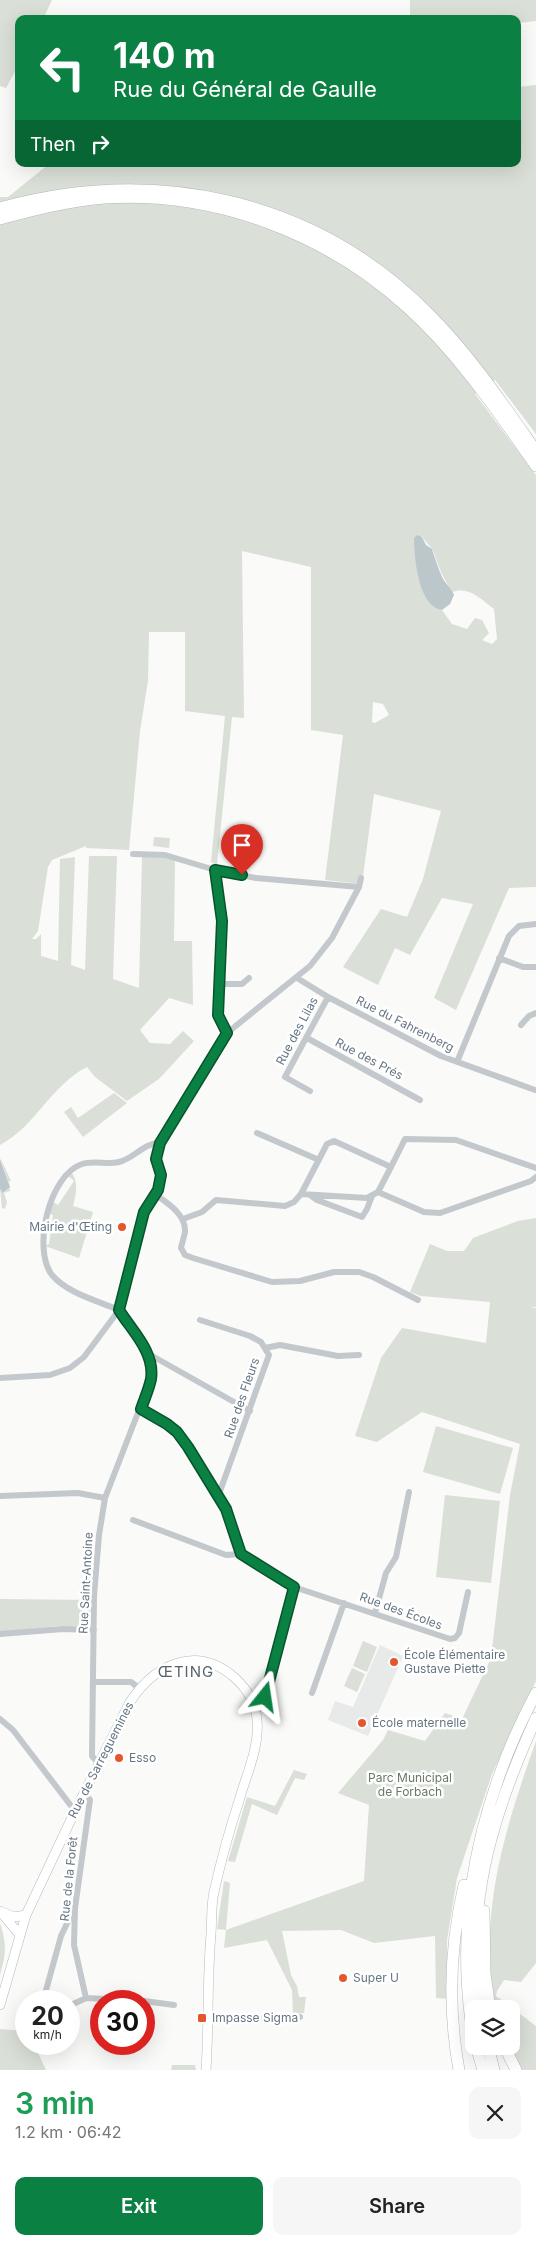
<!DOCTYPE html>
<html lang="en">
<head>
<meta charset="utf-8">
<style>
	body { margin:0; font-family:Inter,sans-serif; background:#f6f6f6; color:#222; height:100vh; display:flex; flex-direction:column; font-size:19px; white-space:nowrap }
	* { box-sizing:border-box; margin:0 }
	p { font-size:16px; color:#767676 }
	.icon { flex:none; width:28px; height:28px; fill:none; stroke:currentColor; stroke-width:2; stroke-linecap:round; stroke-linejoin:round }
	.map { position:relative; height:2070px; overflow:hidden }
	.sheet { display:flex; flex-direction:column; background:#fff; flex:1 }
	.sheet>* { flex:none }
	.guide { position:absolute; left:15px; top:15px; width:506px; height:152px; border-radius:10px; box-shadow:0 5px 20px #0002; background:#0b8043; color:#fff; overflow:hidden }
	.tools { position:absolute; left:465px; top:2000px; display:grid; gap:10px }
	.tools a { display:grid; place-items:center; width:55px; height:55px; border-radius:10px; background:#fff; box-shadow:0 5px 20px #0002; font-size:25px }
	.speed { position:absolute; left:15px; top:1990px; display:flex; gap:10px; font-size:25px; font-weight:700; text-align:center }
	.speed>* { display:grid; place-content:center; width:65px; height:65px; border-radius:50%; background:#fff; box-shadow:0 5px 20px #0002; line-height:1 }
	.speed small { font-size:12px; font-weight:400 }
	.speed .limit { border:8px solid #d22; background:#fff; color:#111 }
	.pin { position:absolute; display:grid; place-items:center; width:42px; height:42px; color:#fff; margin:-51px -21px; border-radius:50% 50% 50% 0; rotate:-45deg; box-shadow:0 0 5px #0007 }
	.pin .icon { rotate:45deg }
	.me { position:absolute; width:55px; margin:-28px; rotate:15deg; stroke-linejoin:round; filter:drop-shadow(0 0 4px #0008) }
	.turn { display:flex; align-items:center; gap:18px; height:105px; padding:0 15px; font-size:22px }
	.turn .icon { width:65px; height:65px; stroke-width:2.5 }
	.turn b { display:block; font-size:35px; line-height:42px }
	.then { display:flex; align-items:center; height:48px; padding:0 15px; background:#0003; gap:10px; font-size:19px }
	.round { display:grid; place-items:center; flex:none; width:52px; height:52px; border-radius:10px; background:#f6f6f6 }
	.head { display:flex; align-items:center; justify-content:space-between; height:85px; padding:0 15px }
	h1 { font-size:30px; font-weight:600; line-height:38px; color:#1e9e55 }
	.action { display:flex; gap:10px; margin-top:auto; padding:10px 15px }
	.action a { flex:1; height:58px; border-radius:10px; background:#0b8043; color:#fff; font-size:20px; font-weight:600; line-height:58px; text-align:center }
	.action a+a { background:#f6f6f6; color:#222 }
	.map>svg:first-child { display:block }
	.built { fill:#e8e9e9 }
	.green { fill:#dadfd7; fill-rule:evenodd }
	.water { fill:#bbc7cb }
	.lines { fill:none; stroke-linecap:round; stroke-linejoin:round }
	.secondary-casing { stroke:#b3babf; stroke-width:10 }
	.highway-casing { stroke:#b4b9bd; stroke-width:12 }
	.street { stroke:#c3c8cc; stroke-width:6 }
	.secondary { stroke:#fff; stroke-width:9 }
	.highway { stroke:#fff; stroke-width:11 }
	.route-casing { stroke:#07532c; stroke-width:12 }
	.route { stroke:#0b8043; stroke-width:9 }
	.poi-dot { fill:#e4572e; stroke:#fff; stroke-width:2 }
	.labels { text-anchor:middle; stroke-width:5; stroke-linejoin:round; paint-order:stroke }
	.street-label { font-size:12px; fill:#657683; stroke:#fff }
	.poi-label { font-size:12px; fill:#657683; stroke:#fff; text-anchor:start }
	.park-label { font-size:12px; fill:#687a64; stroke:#fff }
	.quarter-label { font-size:15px; letter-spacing:1px; fill:#57646e; stroke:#fff }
</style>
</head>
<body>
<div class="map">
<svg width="536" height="2070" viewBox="0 0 536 2070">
	<rect width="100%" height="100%" fill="#fafaf8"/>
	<path class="built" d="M380,1645L403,1656L368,1736L328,1720L335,1701L353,1707Z"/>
	<path class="green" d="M0,0H52L43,19H19V64L6,88L0,86Z
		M410,0H536V21L518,23V19H410Z
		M536,85V434L495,380L475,394L536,475V887L509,888L456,1010L434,998L473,904L442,898L410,955L395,948L378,985L343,967L381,909L407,917L423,879L441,811L374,794L362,884L325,880L343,735L311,730V567L242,551L244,718L232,717L217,865L211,862L225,716L185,711V632H149L148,681L140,731L129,850L86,848V846L52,860L48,867L38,931L32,939H36L41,934V956L58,961L60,859L75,857L71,965L85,970L89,856H117L113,979L139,988L142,856L175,859L174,941H192L193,1005L169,998L140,1030L150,1043L170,1044L183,1031L194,1041L159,1079L127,1101L95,1077L87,1067C50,1086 35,1127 0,1145V197H8L49,164H518V87ZM422,536C425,542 432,547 434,553C439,567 443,580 453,592C469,586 482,600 494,609L497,639L492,644L482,640L489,633L482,620L475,618L467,629L452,624L442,610C419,606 416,562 414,544ZM373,702L383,704L389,715L375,723L372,722Z
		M154,837L170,838L169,848L153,846Z
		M114,1093L127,1103L83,1137L64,1112L71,1107L78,1118Z
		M0,1157L11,1181H9L10,1191L4,1193L7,1202L5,1209L2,1208L0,1189L4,1193L10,1187Z
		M71,1172C79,1181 76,1195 73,1206L93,1212L79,1258L45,1246L49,1244L53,1215L49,1214L53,1202L58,1205L74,1181L67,1175Z
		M536,1218V1307H529L536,1308V1681L492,1774L457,1878L447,1940L448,1999L436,1998L435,1936L374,1943L341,1930L282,1931L291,1975L297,1986L299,1997H306L304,2013L293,2014L292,1990L267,1940L224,1948L226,1930L217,1929L224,1881L230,1883L226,1930L364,1881L369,1805L338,1793L383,1740L388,1730L425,1741L445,1713L462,1719L491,1658L510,1495L520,1444L422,1412L377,1442L355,1436L381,1358L402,1328L486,1343L490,1302L421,1296L410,1292L430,1244L447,1251H464L473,1238L518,1221Z
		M436,1426L513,1448L500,1494L423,1472Z
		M445,1495L500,1501L491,1583L436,1577Z
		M0,1599L90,1600V1627L59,1626L0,1632Z
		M363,1641L377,1647L367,1672L353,1666Z
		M352,1668L365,1674L357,1692L344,1686Z
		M536,1741V1963L521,1982L504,1980L497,1991L496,1996L536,2026V2070H522L508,2046H511V2009H493C480,1909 503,1834 536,1741Z
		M294,1770L307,1774L304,1780L295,1778L277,1815L252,1804L235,1862L228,1861L247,1797L275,1806Z
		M0,1923C7,1945 6,1953 0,1975Z
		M0,2029L26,2031V2044H34L46,2070H0Z
		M172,2065H195L196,2070H171Z"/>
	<path class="water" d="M417,535L422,537L426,545L432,549C435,558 438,568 442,577C445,584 452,588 454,595L450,604L442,610C419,607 415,562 414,544V538Z
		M0,1159L10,1187L3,1193L0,1189Z"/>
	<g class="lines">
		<g class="secondary-casing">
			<path id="secondary" d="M0,1911L19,1934
				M0,1911L14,1917L26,1915
				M0,2005L26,1915L75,1811L130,1702C155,1664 197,1644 235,1678C247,1689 256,1703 257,1720C260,1747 246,1775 239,1801C229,1831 221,1861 214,1892C211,1905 212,1920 211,1934C207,1979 209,2025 206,2070"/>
		</g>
		<g class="highway-casing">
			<path id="highway" d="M0,208C155,165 314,198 429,314C470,355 503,404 536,451
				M0,219C34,210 68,201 104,198C215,191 326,233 408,308C458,353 497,411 536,466
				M484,1911L485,1974L490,2009
				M480,2009C477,1995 477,1981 476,1967C472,1879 500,1797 536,1718
				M474,2036C469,2017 468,1996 467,1976C463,1877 490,1779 536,1693
				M476,2046L483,2070
				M488,2046L494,2070
				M504,2046L516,2070
				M459,2070C448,2009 450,1945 464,1885"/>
		</g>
		<path class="street" d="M133,854L165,855L215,870L256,878L359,887
			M215,870L222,921L218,1015L227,1033
			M499,958L523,967H536
			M297,978L328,997L441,1056L535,1090
			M218,984H242L249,978
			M521,1025L529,1016L536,1013
			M307,1038L420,1100
			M457,1062L509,936L519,926L536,924
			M310,1091L285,1077L328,997
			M257,1133L319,1160
			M378,1192L391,1167
			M301,1194L327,1144L334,1141L391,1167L405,1139L456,1140L536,1168
			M156,1195C169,1204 186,1215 185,1232C184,1237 182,1243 181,1248L185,1255L193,1258L272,1282L300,1281L334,1272H359L373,1277L418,1300
			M310,1195L317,1200L362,1217L367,1209L372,1196
			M183,1219L202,1212L216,1200L285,1206L294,1202L301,1194L367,1198L378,1192L424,1212L440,1213L531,1181L536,1177
			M119,1310C98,1301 67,1293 52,1275C32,1249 49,1175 82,1164C94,1160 107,1165 119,1162C135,1158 143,1143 160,1143
			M200,1320L250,1336L261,1342L269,1355L219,1494
			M265,1348L280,1345L338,1356L359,1355
			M147,1353L250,1411
			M0,1378L50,1375L70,1368L84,1357L119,1310
			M141,1409L167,1424L177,1432L188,1447L226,1509L241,1554L294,1587L265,1697L255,1704
			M0,1496L78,1493L105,1498
			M133,1520L226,1555L241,1554
			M294,1587L450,1639L455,1638L459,1633L468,1592
			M375,1613L386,1573L396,1557L409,1492
			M0,1634L63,1629L94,1630
			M94,1682H131L139,1688
			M312,1693L344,1603
			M0,1719L13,1730L75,1811
			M99,1764L92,1756L94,1596L99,1535L105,1498L151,1379L147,1353L130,1324L119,1310V1303L143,1212L158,1190L161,1175L156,1159L160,1143L227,1033L310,966L332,938L359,887L361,878
			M85,1793L90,1800L75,1908L74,1945L86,1998
			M43,2001L61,1936L73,1911
			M144,2001L174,2005
			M69,2006L86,1998L143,2001
			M209,2021L300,2017"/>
		<use href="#secondary" class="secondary"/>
		<use href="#highway" class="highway"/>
	</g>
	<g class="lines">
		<g class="route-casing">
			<path id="route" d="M242,875L215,870L222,921L218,1015L227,1033L160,1143L156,1159L161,1175L158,1190L144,1212L119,1310C132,1331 155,1352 151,1379C149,1389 144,1400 141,1409L167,1424L177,1432L188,1447L226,1509L241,1554L294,1587L265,1697"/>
		</g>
		<use href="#route" class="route"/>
	</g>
	<g class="poi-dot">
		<circle cx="122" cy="1227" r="5"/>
		<circle cx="394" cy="1662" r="5"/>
		<circle cx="362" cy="1723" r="5"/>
		<circle cx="119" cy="1758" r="5"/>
		<circle cx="343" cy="1978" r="5"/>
		<rect x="197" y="2013" width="10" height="10" rx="2.5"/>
	</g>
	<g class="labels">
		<g class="street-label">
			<text transform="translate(405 1024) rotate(27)" y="4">Rue du Fahrenberg</text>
			<text transform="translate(297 1031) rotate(-62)" y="4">Rue des Lilas</text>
			<text transform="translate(369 1059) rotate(28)" y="4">Rue des Prés</text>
			<text transform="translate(242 1398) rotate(-71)" y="4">Rue des Fleurs</text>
			<text transform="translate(86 1583) rotate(-87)" y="4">Rue Saint-Antoine</text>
			<text transform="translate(401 1611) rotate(20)" y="4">Rue des Écoles</text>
			<text transform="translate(101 1760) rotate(-63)" y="4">Rue de Sarreguemines</text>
			<text transform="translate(69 1879) rotate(-84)" y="4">Rue de la Forêt</text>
		</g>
		<g class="poi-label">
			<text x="112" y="1231" text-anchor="end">Mairie d'Œting</text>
			<text x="404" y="1659">École Élémentaire<tspan x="404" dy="14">Gustave Piette</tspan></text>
			<text x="372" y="1727">École maternelle</text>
			<text x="129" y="1762">Esso</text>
			<text x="353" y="1982">Super U</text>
			<text x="212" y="2022">Impasse Sigma</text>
		</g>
		<g class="park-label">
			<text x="410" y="1782">Parc Municipal<tspan x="410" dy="14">de Forbach</tspan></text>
		</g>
		<g class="quarter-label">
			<text x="186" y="1677">ŒTING</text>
		</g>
	</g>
</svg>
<div class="tools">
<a><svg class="icon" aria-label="layers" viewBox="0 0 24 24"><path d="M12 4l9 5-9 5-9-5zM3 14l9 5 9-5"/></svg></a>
</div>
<div class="speed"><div>20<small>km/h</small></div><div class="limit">30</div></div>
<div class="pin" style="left:242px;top:875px;background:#d93025"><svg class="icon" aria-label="arrive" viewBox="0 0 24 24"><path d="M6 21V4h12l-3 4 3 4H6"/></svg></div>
<svg class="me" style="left:265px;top:1697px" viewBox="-20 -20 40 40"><path d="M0-17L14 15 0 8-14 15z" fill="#0b8043" stroke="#fff" stroke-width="4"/></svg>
<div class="guide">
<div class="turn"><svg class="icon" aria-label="left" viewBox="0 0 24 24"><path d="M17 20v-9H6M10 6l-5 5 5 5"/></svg><div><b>140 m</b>Rue du Général de Gaulle</div></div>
<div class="then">Then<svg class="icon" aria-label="right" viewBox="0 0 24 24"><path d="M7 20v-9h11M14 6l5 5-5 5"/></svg></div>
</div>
</div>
<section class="sheet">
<div class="head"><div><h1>3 min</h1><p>1.2 km · 06:42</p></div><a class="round"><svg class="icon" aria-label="close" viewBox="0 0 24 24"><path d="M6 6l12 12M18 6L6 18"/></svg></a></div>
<div class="action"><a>Exit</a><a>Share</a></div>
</section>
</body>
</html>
